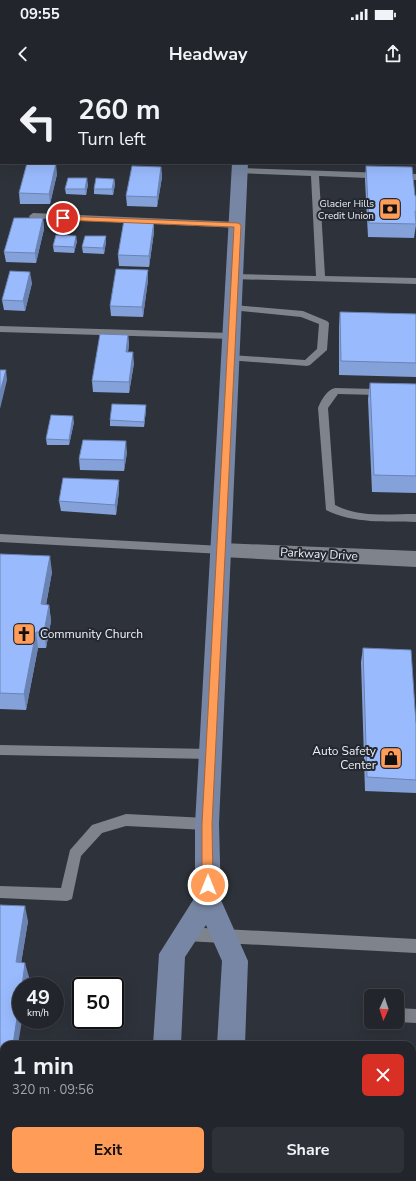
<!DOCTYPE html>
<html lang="en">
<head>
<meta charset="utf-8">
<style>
	body { margin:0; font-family:"Nunito Sans",sans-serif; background:#2e3238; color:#f1f3f6; height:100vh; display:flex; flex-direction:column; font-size:15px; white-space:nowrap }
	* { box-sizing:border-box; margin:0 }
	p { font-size:13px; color:#a2a5a9 }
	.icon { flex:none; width:22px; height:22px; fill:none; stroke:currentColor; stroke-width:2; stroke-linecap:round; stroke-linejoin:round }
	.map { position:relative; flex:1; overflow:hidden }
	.sheet { position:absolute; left:0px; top:961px; width:416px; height:140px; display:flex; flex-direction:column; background:#22262c; border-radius:12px 12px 0 0; box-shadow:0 4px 16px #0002,0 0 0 1px #3f4348 }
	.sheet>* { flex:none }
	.top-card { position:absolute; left:0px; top:0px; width:416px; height:84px; box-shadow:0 4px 16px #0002,0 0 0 1px #3f4348; background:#22262c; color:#f1f3f6; overflow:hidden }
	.needle { width:26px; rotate:183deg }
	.fabs { position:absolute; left:364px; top:909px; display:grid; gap:8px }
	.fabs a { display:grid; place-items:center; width:40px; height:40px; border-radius:6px; background:#22262c; box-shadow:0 4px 16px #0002,0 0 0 1px #3f4348; font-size:20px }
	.speed { position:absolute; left:12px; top:897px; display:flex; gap:8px; font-size:20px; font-weight:700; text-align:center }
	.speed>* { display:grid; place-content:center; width:52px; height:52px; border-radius:50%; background:#22262c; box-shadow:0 4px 16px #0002,0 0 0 1px #3f4348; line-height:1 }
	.speed small { font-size:10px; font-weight:400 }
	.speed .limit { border:2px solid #111; border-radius:6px; background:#fff; color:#111 }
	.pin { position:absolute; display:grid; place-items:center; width:34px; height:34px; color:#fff; margin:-17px; border:2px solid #fff; border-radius:50%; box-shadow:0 1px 4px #0007 }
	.me { position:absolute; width:44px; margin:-22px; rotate:0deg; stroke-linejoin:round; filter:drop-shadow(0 0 3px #0008) }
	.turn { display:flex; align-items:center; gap:14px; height:84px; padding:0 12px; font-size:18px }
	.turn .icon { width:52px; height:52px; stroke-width:2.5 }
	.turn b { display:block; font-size:28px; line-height:34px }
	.round { display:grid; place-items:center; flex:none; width:42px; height:42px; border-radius:6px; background:#2e3238 }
	.head { display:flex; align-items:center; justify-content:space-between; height:68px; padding:0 12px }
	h1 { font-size:24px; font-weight:700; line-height:30px }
	.action { display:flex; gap:8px; margin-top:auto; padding:8px 12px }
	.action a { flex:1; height:46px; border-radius:6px; background:#fe9c58; color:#111; font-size:16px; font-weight:700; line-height:46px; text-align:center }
	.action a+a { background:#2e3238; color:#f1f3f6 }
	.status { display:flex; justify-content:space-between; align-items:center; height:28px; padding:0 20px; background:#22262c; direction:ltr }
	.status svg { height:11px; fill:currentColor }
	header { display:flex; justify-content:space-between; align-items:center; height:52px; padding:0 12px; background:#22262c; font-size:18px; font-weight:700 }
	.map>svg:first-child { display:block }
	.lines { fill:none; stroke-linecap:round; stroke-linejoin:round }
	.service { fill:#7e838c; fill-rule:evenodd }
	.minor { fill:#7e838c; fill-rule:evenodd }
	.secondary { fill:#7786a4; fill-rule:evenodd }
	.wall { fill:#84a1da }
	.shaded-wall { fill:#6b83b2 }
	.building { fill:#99bbfe; stroke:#6b83b2 }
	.route { fill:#fe9c58; stroke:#a56539 }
	.labels { text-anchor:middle; stroke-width:4; stroke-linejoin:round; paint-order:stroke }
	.far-poi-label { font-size:10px; fill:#eceff4; stroke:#242830; text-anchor:end }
	.street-label { font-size:12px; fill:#eceff4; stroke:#242830 }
	.poi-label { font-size:12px; fill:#eceff4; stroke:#242830; text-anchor:start }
</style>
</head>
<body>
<div class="status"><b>09:55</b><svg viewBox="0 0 49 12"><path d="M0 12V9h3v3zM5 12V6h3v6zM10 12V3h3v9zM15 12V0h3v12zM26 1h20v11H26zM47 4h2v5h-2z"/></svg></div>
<header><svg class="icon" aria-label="back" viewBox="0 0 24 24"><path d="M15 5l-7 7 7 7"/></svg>Headway<svg class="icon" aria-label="share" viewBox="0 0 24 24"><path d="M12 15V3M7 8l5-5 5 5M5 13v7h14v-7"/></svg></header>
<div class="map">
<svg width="416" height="1101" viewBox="0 0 416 1101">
	<rect width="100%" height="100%" fill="#2e323a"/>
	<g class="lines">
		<path class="service" d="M11,0H19L10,1Z
			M415,15H416V19H415Z
			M239,88L416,94V100L319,96L325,196L416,198V204L232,199V195L235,194L316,196L311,96L236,93V89Z
			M33,133L238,142L242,145L238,148L30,138L29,136Z
			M234,225L303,231L327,241L329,243L327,270L310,285L307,286L228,280L226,278L228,276L231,275L305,280L317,269L319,244L301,237L231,230V226Z
			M0,246L232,253L237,256L232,259L0,252Z
			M335,308L416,310V316L338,314L328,328L335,425C359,438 390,434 416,434V442C386,441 354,444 326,430L318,328C321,320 327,310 335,308Z
			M0,454L222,466L228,470L222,474L0,462Z
			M0,665L211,669L216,670L217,674L216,678L211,679L0,675Z
			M126,734L207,738L212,740L214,744L212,748L207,750L126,746L102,753L81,776L72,819L67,821L0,818V806L61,808L70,770L92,745Z
			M185,847L416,859V873L185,861L180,859L178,854L180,849Z
			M397,928L416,929V943L397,942Z"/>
		<path class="minor" d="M175,0H214L215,1H176Z
			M222,463L416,471V487L222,477L215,475L212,470L215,465Z"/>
		<path class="secondary" d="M235,0H249V1H235Z
			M232,83H248L219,744L221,820L248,881L245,965H217L222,881L206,845L185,877L181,965H153L159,874L195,817V744Z
			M143,1097H173L172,1101H142Z
			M210,1097H240V1101H210Z"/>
	</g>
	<path class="wall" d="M366,86L416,116V145L414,158L368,157L365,100Z
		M161,87L162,97L157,127L127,126L126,116Z
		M57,94L50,124H20L19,113Z
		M114,99L115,104L113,115L94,114V109Z
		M88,104L86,115L66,114L65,109Z
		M43,138L44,149L36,183L6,182L4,172Z
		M154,141V152L149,187L119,186L118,175Z
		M77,161L74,173L54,172L53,166Z
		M106,162L104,174L83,173L82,167Z
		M148,200L143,237L111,236L110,226Z
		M32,203L25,231L4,230L2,220Z
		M340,232L416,234V297L339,295V246Z
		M128,255L129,265L128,272L134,283L129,313L93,312L92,301Z
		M370,303L416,304V413L372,412L368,319Z
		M146,330L144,347L110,346V340Z
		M74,342L69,365H47L46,359Z
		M127,372L124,391L80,390L79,379Z
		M119,411L116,435L61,431L59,421Z
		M0,474L52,492L46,525H49L51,541L46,568H38L26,630L0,629Z
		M363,568L416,644V713L365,711L361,582Z
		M0,825L28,841L21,883L29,897L4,965V1010H0Z
		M416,992V1039L414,997Z"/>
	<path class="shaded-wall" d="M56,83L57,94L50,124L49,114Z
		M161,87L162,97L157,127V117Z
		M87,98L88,104L86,115L85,109Z
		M114,99L115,104L113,115L112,109Z
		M43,138L44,149L36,183L35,173Z
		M154,141V152L149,187V176Z
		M76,156L77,161L74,173V167Z
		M106,156V162L104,174L103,168Z
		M148,190V200L143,237L142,227Z
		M30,192L32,203L25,231L23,221Z
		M128,255L129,265L126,283V272Z
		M133,272L134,283L129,313V302Z
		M6,290L7,300L0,329V312Z
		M146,325V330L144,347V342Z
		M73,336L74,342L69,365V360Z
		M126,361L127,372L124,391V380Z
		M119,400V411L116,435L115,425Z
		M50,476L52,492L43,541L41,524Z
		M49,525L51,541L46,568L44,552Z
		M36,552L38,568L26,630L24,614Z
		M25,826L28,841L19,896L16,882Z
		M25,883L29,897L27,906H22Z
		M21,911V940H22L18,965H13Z"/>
	<path class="building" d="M27,83H56L49,114L19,113Z
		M132,86L161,87L157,117L126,116Z
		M366,86L412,87L415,116H416V131H415L416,144L369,143Z
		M68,98H87L85,109H65Z
		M96,98L114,99L112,109H94Z
		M14,138H43L35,173L4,172Z
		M124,140L154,141L149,176L118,175Z
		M56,155L76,156L74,167L53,166Z
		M85,156H106L103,168L82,167Z
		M116,189L148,190L142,227L110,226Z
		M10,191L30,192L23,221L2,220Z
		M340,232L416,234V283L341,281Z
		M100,254L128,255L126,272H133L129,302L92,301Z
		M0,290H6L0,312Z
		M370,303L416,304V396L374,395Z
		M112,324L146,325L144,342L110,340Z
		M51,335L73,336L69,360L46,359Z
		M83,360L126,361L124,380L79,379Z
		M63,398L119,400L115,425L59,421Z
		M0,474L50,476L41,524L49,525L44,552H36L24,614L0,613Z
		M363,568L411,570L416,644V700L367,697Z
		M0,825L25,826L16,882L25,883L22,906H21V911L13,965H4V998H0Z"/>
	<path class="route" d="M61,136L238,143L241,145L212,744L213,805L211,808L208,809L204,808L202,805V744L234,147L63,140L60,138Z"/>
	<defs>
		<g id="bank-square" transform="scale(1.15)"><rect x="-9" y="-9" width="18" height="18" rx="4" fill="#fe9c58" stroke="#242830"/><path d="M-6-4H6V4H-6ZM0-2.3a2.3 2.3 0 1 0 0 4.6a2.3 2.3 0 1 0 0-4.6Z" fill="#111"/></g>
		<g id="church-square" transform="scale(1.15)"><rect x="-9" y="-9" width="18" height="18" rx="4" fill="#fe9c58" stroke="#242830"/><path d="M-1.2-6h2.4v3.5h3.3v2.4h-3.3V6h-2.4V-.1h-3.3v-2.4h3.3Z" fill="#111"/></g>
		<g id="shop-square" transform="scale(1.15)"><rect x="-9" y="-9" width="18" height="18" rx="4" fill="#fe9c58" stroke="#242830"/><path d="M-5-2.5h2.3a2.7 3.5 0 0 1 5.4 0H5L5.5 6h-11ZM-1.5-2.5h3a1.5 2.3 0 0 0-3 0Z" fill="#111"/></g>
	</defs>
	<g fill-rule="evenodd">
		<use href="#bank-square" x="390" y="129"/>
		<use href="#church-square" x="24" y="554"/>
		<use href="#shop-square" x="391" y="678"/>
	</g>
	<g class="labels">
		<g class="far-poi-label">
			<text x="374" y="127">Glacier Hills<tspan x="374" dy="12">Credit Union</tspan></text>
		</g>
		<g class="street-label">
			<text transform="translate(319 474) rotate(3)" y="4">Parkway Drive</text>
		</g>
		<g class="poi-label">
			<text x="40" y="558">Community Church</text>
			<text x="376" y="675" text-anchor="end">Auto Safety<tspan x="376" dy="14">Center</tspan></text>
		</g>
	</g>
</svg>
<div class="fabs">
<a><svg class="needle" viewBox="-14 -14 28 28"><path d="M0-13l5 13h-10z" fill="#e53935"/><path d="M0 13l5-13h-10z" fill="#a2a5a9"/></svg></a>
</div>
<div class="speed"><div>49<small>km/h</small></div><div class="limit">50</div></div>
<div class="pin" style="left:63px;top:138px;background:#d93025"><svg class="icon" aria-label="arrive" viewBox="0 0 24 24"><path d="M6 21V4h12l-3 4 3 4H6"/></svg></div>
<svg class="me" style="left:208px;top:805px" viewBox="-20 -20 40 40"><circle r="17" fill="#fe9c58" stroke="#fff" stroke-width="3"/><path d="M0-11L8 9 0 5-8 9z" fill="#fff"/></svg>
<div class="top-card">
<div class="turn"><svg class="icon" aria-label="left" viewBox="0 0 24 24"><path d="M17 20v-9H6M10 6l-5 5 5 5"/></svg><div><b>260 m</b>Turn left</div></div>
</div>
<section class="sheet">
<div class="head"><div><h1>1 min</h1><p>320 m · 09:56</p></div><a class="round" style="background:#d93025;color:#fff"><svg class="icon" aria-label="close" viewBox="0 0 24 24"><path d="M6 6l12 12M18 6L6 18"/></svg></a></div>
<div class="action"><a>Exit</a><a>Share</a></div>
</section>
</div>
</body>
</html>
